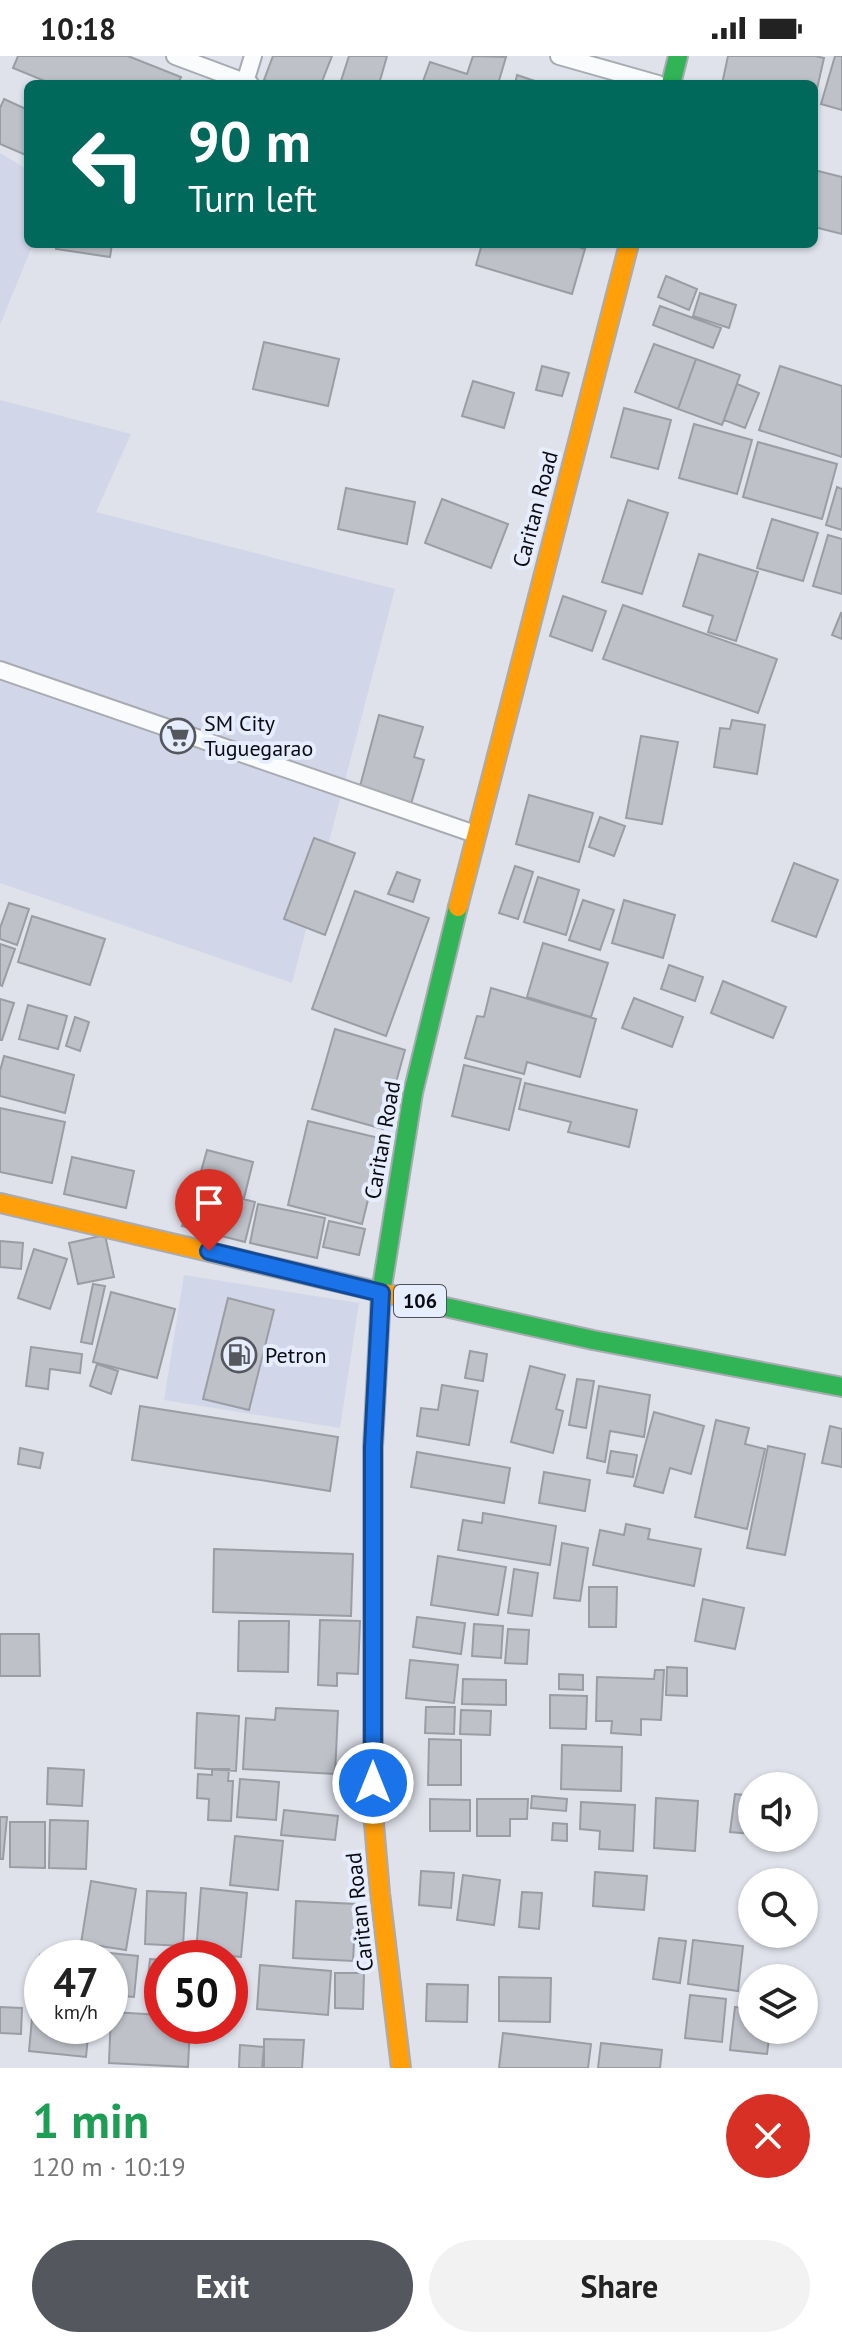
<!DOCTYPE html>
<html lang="en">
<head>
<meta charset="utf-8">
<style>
	body { margin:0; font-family:"PT Sans",sans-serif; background:#f2f2f2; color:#222; height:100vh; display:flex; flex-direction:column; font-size:30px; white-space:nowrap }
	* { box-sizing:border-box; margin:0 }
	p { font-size:26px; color:#767676 }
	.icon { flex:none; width:44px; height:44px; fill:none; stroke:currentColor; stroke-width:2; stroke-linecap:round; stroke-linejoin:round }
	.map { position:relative; height:2012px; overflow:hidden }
	.details { display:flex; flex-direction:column; background:#fff; flex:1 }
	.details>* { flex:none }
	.banner { position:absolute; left:24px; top:24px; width:794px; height:168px; border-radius:12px; box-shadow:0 2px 6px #0004; background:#00695c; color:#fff; overflow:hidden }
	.fabs { position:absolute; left:738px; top:1716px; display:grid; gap:16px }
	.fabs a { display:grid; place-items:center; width:80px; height:80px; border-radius:50%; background:#fff; box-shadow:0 2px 6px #0004; font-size:40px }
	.speed { position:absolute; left:24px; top:1884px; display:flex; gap:16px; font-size:40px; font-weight:700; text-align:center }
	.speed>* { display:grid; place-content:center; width:104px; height:104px; border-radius:50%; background:#fff; box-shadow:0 2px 6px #0004; line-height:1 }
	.speed small { font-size:20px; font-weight:400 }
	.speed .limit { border:12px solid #d22; background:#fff; color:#111 }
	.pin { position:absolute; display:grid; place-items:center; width:68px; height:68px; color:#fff; margin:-82px -34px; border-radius:50% 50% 50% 0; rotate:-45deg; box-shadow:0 0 8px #0007 }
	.pin .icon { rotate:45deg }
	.me { position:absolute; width:88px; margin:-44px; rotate:0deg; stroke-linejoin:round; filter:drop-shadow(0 0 6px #0008) }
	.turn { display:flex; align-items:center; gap:28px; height:168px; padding:0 32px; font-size:36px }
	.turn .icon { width:104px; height:104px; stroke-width:2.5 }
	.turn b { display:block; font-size:56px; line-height:68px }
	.round { display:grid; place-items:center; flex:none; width:84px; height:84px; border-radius:42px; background:#f2f2f2 }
	.summary { display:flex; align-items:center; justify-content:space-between; height:136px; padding:0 32px }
	h1 { font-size:48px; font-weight:800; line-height:60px; color:#1e9e55 }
	.button { display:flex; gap:16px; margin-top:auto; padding:16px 32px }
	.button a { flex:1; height:92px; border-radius:48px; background:#55575e; color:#fff; font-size:32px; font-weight:800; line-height:92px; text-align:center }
	.button a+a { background:#f2f2f2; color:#222 }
	.status { display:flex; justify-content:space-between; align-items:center; height:56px; padding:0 40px; background:#fff; direction:ltr }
	.status svg { height:22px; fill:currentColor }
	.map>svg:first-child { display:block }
	.built { fill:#d1d7e8 }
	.building { fill:#bec1c8; stroke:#9a9da4; stroke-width:2 }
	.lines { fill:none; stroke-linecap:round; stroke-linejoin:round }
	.lane-casing { stroke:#a9abb2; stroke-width:20 }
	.fast-casing { stroke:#a9abb2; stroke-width:22 }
	.slow-casing { stroke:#a9abb2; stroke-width:22 }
	.lane { stroke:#fafbfc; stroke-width:16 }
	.fast { stroke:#30b455; stroke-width:18 }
	.slow { stroke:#ff9f0a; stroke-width:18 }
	.route-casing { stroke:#114b97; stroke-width:20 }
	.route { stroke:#1a73e8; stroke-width:14 }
	.labels { text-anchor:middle; stroke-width:8; stroke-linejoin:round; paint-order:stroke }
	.shield { fill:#e6edfe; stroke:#4c5059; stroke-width:2 }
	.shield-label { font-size:20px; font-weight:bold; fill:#0a0c12 }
	.street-label { font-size:22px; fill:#0a0c12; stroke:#e6edfe }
	.poi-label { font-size:22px; fill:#0a0c12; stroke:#e6edfe; text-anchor:start }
</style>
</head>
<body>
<div class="status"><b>10:18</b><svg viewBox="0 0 49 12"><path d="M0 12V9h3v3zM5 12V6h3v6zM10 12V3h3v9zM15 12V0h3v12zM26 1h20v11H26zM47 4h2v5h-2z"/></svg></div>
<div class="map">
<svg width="842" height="2012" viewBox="0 0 842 2012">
	<rect width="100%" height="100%" fill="#dfe2eb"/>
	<path class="built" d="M0,97L28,114V188H33L0,269Z
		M0,344L131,378L96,456L395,533L292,927L0,827Z
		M184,1219L359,1247L340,1372L164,1344Z"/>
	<path class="building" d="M18,0H128L181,21L178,28H52L13,12Z
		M273,0H332L321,28H273L264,24Z
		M349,0H387L379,28H340Z
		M473,0L506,1L498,28H422L430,6L467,18Z
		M728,0H815L824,2L814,46V28H722Z
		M835,0H842V54L821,48Z
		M517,19L544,28H515Z
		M4,43L28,54V100L0,88V52Z
		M814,114L842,121V178L814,171Z
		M57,188H112L110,201L56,193Z
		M482,188H569L585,193L572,238L476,209Z
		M666,220L697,233L689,254L658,241Z
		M700,237L736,249L729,272L693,260Z
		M660,250L721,272L713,292L653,269Z
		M264,286L339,303L328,350L253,333Z
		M654,288L696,303L678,353L635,336Z
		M696,303L740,319L722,369L678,353Z
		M542,310L569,317L562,340L536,334Z
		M780,310L842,330V401L759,374Z
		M473,325L514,337L504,372L462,360Z
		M737,328L759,337L745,372L724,364Z
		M624,352L671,364L658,413L611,401Z
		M694,368L752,384L737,438L679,422Z
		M758,386L837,408L822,463L743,441Z
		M837,431L842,433V474L826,469Z
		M346,432L415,446L407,488L338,473Z
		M442,443L508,468L491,512L425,487Z
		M628,444L668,457L642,538L602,526Z
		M772,463L818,477L803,525L757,512Z
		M828,479L842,483V538L813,530Z
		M699,498L758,516L736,585L708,576L713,560L683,550Z
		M563,540L606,555L592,595L550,580Z
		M623,549L777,603L758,657L603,603Z
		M841,557L842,558V583L832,579Z
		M379,659L423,671L414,701L424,704L411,748L359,734Z
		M732,664L765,669L757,718L714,711L720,672L730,673Z
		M641,680L678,686L662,768L626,762Z
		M529,739L593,757L579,806L516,788Z
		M600,761L625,770L614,800L589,791Z
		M314,782L355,797L325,879L284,863Z
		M794,807L838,824L816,881L772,865Z
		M515,810L533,816L518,863L499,857Z
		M397,816L420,824L413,846L388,838Z
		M538,821L579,834L566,879L524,866Z
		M355,835L429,862L386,980L312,953Z
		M583,844L614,854L600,894L569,884Z
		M624,844L675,859L663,902L612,887Z
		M9,847L29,853L17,889L0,883V872Z
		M32,860L105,883L90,929L18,906Z
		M543,887L608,907L591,961L527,941Z
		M0,888L15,893L2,930L0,929Z
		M669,909L703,921L695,945L661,933Z
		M723,925L786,951L773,982L711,957Z
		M491,932L596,963L580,1021L527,1006L524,1018L465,1002L477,960L484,961Z
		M634,942L683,961L672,991L622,972Z
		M0,943L14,947L2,984H0Z
		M28,949L67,960L58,993L19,983Z
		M75,961L89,966L80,995L66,990Z
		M335,973L405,994L383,1073L312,1053Z
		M4,1000L74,1019L65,1057L0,1040V1015Z
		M464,1009L521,1023L509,1074L452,1060Z
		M525,1027L637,1054L629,1091L568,1076L571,1066L519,1053Z
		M0,1052L65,1066L52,1127L0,1116Z
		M308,1065L383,1083L362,1168L288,1149Z
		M207,1094L253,1106L244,1142L197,1130Z
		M72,1101L134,1115L126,1152L64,1138Z
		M193,1130L255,1146L245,1186L182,1170Z
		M258,1148L325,1162L317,1202L250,1187Z
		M329,1165L365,1173L359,1199L323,1191Z
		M105,1179L114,1221L78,1228L69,1187Z
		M0,1185L23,1187L21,1213L0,1211Z
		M34,1193L67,1203L50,1253L18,1242Z
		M93,1228L105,1230L92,1288L81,1286Z
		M111,1236L175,1253L157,1322L93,1306Z
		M228,1242L274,1254L249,1354L203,1343Z
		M31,1291L82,1298L80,1317L50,1313L48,1333L26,1330Z
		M470,1295L487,1298L483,1325L465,1322Z
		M97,1308L118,1315L111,1338L90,1330Z
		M530,1310L565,1319L556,1353L563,1355L553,1397L511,1386Z
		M577,1323L594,1325L586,1372L569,1369Z
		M442,1329L478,1335L469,1389L417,1380L421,1352L438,1354Z
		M599,1330L650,1339L644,1381L610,1375L605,1406L587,1402Z
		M140,1350L338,1381L330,1435L132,1404Z
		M654,1356L704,1370L691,1418L670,1412L663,1437L634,1430Z
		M716,1364L749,1372L745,1388L765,1393L747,1473L695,1461Z
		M830,1370L842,1373V1411L822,1407Z
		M768,1390L805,1398L785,1499L747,1492Z
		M20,1392L43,1397L40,1412L18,1408Z
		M611,1395L637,1399L633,1421L607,1417Z
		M417,1396L510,1412L504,1447L411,1431Z
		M544,1416L590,1424L585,1455L539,1447Z
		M483,1457L556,1470L550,1509L458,1494L463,1464L482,1467Z
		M626,1468L650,1473L648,1483L701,1493L694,1530L593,1509L600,1474L624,1479Z
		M562,1487L588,1492L580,1545L554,1542Z
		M214,1493L353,1498L351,1560L213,1556Z
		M438,1500L506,1511L498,1559L431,1549Z
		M514,1513L538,1517L532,1560L508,1557Z
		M589,1531H617L616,1571H589Z
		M703,1543L744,1552L735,1593L695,1585Z
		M417,1561L465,1567L461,1598L413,1591Z
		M320,1564L360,1565L358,1618L337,1617V1630L318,1629Z
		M239,1565H289L288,1616L238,1615Z
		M474,1568L503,1570L501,1602L472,1600Z
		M508,1573L529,1574L527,1608L505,1607Z
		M0,1578H39L40,1620H0Z
		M410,1604L458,1609L454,1647L406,1642Z
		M667,1611L687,1612V1640L666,1639Z
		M655,1614H664L661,1664L641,1663V1679L611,1677L612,1665H596L597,1621L654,1623Z
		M559,1618L583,1619V1634L559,1633Z
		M463,1623L506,1624V1649L462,1648Z
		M550,1639L587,1640L586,1673L550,1672Z
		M426,1651H455L454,1678L425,1677Z
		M276,1652L338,1655L335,1718L243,1713L246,1662L275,1664Z
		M461,1654L491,1655L490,1679L460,1678Z
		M197,1657L239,1660L236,1715L195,1712Z
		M429,1683L461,1684V1729H428Z
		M562,1689L622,1691L621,1735L561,1733Z
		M48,1712L84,1714L82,1750L47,1748Z
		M212,1713H229L228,1725H233L231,1765L208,1764L209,1743L197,1742L198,1718L212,1719Z
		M240,1723L279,1726L276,1764L237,1761Z
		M735,1738L752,1740V1778L730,1776Z
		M532,1740L567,1743L566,1755L531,1752Z
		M656,1742L698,1745L695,1795L654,1792Z
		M430,1743L470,1744V1775H430Z
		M477,1743H528L527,1763H510V1780H477Z
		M581,1746L635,1749L633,1795L599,1793L600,1775L580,1773Z
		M284,1754L338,1760L335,1784L281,1779Z
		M0,1761H7L3,1803H0Z
		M50,1764L88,1765L86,1813L49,1812Z
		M10,1766H45V1812L10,1811Z
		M553,1767L567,1768V1785L552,1784Z
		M235,1780L283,1785L278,1834L230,1829Z
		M421,1815L454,1817L451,1852L419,1849Z
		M595,1816L647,1820L644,1854L593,1850Z
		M463,1819L500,1824L494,1869L457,1864Z
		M91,1825L136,1833L126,1894L81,1887Z
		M201,1832L247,1837L241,1901L196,1897Z
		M147,1835L186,1837L183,1890L145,1888Z
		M522,1836L542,1837L539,1873L519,1871Z
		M296,1845L356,1848L353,1905L293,1902Z
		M659,1882L686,1885L680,1927L653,1923Z
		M693,1884L743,1890L738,1935L688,1928Z
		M91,1895L138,1900L134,1941L110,1939V1902H91Z
		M40,1899L62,1902H42V1927L37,1926Z
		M150,1903L162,1904V1942L146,1941Z
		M260,1909L331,1915L328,1959L257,1953Z
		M335,1917H364L363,1953L335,1952Z
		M499,1921L551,1922L550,1966L499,1965Z
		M427,1928L468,1929L467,1966L426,1965Z
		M690,1939L726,1943L722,1986L685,1982Z
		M34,1941L42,1942V1970H89L86,2001L29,1995Z
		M0,1951L22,1952L21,1978L0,1977Z
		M735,1951L752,1953V1974H770L767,1998L730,1994Z
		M111,1956L162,1959V1970H190L188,2011L109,2007Z
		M503,1977L591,1988L588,2012H499Z
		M264,1983L304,1984L302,2012H264Z
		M601,1987L662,1994L660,2012H598Z
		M240,1989L264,1991L262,2012H239Z"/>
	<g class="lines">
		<g class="lane-casing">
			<path id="lane" d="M175,0L250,28
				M559,0L658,28
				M245,26L253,0
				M0,614L475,778"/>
		</g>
		<g class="fast-casing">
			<path id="fast" d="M671,28L678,0
				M423,1246L593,1284L842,1331
				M373,1512V1391L381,1237L413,1037L458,851"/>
		</g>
		<g class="slow-casing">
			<path id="slow" d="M458,851L629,188
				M0,1147L423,1246
				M373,1512V1756L380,1837L401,2012"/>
		</g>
		<use href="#lane" class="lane"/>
		<use href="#fast" class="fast"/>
		<use href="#slow" class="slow"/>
	</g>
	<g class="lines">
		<g class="route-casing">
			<path id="route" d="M209,1195L381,1237L373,1391V1727"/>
		</g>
		<use href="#route" class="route"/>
	</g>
	<defs>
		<g id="supermarket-ring" transform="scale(1.8)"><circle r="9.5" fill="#e6edfe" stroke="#55575e" stroke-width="1.5"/><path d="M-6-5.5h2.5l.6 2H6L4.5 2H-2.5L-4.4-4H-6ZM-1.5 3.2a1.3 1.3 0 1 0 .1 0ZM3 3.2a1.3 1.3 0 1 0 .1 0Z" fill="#55575e"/></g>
		<g id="fuel-ring" transform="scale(1.8)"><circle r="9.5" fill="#e6edfe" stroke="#55575e" stroke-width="1.5"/><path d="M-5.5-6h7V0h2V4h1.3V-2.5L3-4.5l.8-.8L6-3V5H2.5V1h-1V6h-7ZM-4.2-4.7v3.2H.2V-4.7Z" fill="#55575e"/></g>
	</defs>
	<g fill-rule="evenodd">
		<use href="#supermarket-ring" x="178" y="680"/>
		<use href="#fuel-ring" x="239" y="1299"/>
	</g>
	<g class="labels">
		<rect class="shield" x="394" y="1229" width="52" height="32" rx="6"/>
		<g class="shield-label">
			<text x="420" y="1252">106</text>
		</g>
		<g class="street-label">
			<text transform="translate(535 453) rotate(-75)" y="8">Caritan Road</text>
			<text transform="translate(382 1084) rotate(-80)" y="8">Caritan Road</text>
			<text transform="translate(359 1856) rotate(-96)" y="8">Caritan Road</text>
		</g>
		<g class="poi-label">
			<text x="204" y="675">SM City<tspan x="204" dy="25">Tuguegarao</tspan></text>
			<text x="265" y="1307">Petron</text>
		</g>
	</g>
</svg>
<div class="fabs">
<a><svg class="icon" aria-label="sound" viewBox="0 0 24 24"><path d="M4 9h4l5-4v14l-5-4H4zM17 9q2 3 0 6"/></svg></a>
<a><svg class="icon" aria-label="search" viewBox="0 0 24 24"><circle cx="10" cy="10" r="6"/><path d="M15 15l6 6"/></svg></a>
<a><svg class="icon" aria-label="layers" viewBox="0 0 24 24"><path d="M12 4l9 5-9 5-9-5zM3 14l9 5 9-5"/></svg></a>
</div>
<div class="speed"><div>47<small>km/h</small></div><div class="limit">50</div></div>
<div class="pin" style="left:209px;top:1195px;background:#d93025"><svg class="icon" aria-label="arrive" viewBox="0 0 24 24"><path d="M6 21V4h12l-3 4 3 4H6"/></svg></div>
<svg class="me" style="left:373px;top:1727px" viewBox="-20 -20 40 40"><circle r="17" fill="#1a73e8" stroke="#fff" stroke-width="3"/><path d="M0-11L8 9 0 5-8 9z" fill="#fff"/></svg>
<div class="banner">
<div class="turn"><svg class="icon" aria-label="left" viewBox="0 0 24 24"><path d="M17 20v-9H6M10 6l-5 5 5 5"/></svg><div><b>90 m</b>Turn left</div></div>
</div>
</div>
<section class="details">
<div class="summary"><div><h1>1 min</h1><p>120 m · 10:19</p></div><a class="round" style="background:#d93025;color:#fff"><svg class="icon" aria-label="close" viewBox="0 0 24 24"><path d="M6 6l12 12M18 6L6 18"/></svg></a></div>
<div class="button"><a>Exit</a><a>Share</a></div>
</section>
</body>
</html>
